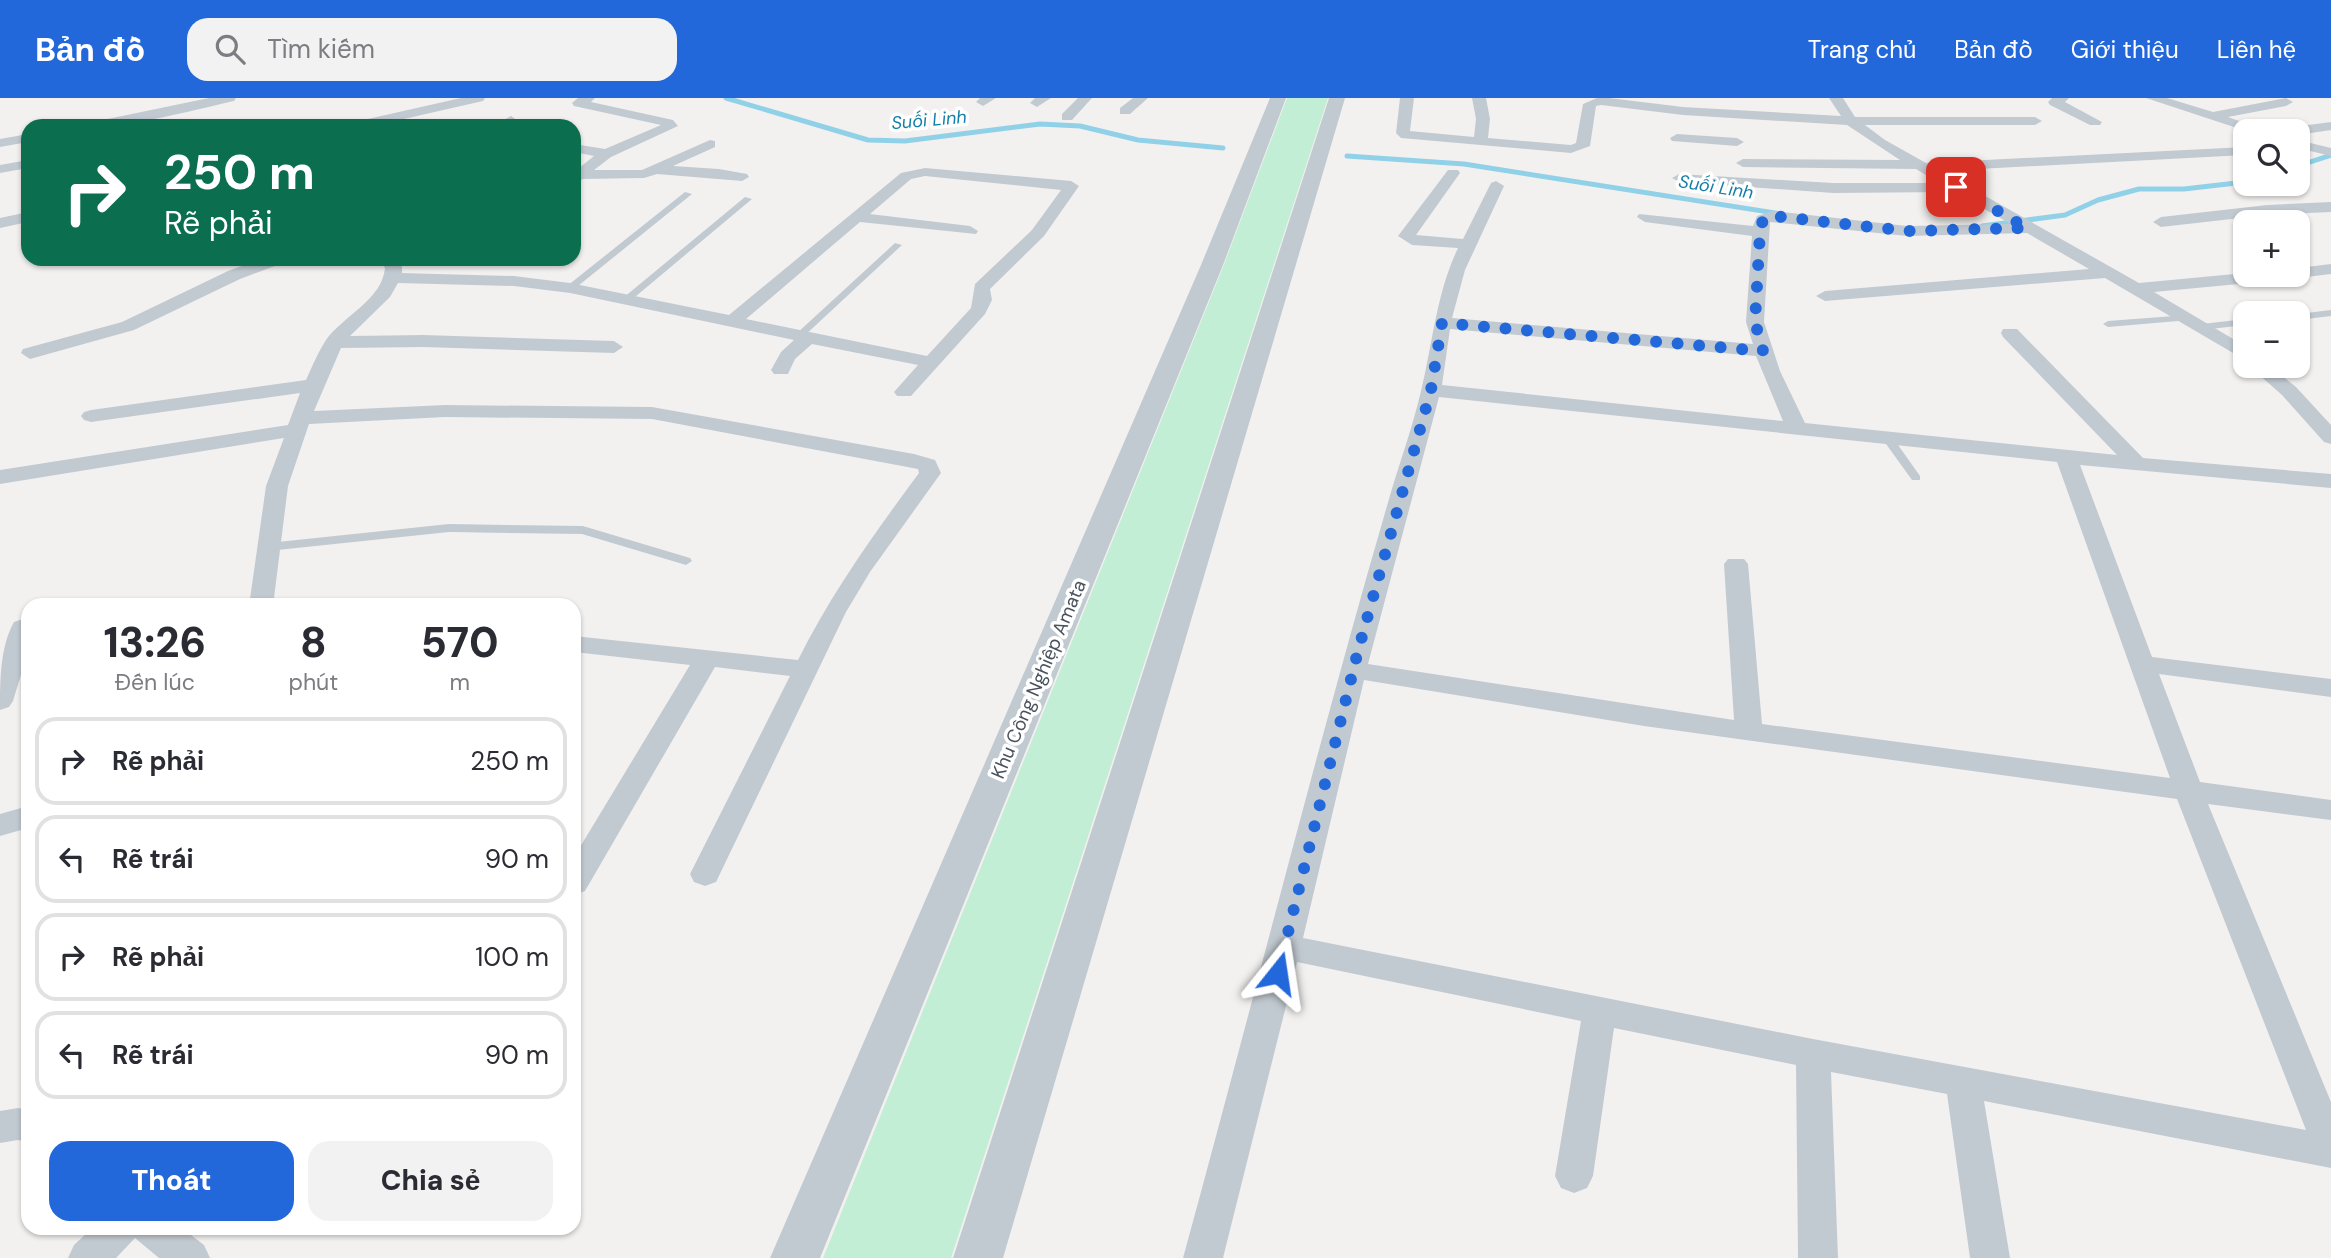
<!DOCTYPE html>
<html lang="vi">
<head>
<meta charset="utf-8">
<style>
	body { margin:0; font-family:"DM Sans",sans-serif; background:#f2f2f3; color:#2b2b33; height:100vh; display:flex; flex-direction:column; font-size:26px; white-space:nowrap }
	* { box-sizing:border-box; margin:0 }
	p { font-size:23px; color:#7c7c81 }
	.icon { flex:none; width:38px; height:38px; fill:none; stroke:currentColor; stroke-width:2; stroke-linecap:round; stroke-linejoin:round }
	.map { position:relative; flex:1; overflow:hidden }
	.panel { position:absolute; left:21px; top:500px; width:560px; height:637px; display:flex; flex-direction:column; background:#fff; border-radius:21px; box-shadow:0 2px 5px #0004 }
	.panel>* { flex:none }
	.top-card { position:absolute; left:21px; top:21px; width:560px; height:147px; border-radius:21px; box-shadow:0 2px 5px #0004; background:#0b6e4f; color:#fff; overflow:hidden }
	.fabs { position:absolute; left:2233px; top:21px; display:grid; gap:14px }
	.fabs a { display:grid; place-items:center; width:77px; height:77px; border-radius:14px; background:#fff; box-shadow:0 2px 5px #0004; font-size:35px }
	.pin { position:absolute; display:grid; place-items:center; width:60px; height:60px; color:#fff; margin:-30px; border-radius:14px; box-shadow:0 4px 10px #0006 }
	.me { position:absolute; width:77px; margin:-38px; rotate:15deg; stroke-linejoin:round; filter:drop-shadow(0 0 5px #0008) }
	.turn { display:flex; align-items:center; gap:24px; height:147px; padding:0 28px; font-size:32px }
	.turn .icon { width:91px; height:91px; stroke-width:2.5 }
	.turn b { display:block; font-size:49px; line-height:60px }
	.eta { display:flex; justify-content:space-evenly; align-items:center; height:119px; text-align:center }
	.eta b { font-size:42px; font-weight:800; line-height:49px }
	.button { display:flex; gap:14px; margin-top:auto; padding:14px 28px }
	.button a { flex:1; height:80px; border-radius:21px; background:#2268db; color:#fff; font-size:28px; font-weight:800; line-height:80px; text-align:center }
	.button a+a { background:#f2f2f3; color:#2b2b33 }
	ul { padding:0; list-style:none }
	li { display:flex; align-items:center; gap:21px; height:88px; margin:0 14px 10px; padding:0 14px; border:4px solid #e1e1e2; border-radius:21px }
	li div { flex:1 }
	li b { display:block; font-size:26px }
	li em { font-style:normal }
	header { display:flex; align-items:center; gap:42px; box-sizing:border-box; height:98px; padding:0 35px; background:#2268db; color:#fff }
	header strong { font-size:33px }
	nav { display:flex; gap:38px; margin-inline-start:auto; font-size:24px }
	.search { width:490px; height:63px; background:#f2f2f3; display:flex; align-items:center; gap:18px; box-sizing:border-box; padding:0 24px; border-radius:21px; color:#7c7c81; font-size:26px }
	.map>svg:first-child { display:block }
	.green { fill:#c2eed5 }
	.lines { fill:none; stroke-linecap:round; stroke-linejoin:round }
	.stream { stroke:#91d1e8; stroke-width:5 }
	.service { fill:#c2cad1; fill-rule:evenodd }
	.minor { fill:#c2cad1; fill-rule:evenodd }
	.tertiary { fill:#c2cad1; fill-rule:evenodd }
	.route { stroke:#2268db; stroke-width:12; stroke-dasharray:0 21.6 }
	.labels { text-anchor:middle; stroke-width:7; stroke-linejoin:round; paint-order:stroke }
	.far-water-label { font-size:18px; font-style:italic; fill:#137fa6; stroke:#fff }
	.street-label { font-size:19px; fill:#49525d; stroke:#fff }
</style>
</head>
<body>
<header>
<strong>Bản đồ</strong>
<div class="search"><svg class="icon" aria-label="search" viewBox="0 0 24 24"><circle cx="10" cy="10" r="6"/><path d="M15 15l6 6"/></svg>Tìm kiếm</div>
<nav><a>Trang chủ</a><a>Bản đồ</a><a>Giới thiệu</a><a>Liên hệ</a></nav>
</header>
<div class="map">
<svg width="2331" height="1160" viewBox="0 0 2331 1160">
	<rect width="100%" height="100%" fill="#f3f1f0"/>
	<path class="green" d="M1287,0H1328L951,1160H823L1223,169Z"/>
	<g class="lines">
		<path class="stream" d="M726,0L868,42L905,43L1040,26L1080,28L1138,42L1223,50
			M1347,58L1464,66L1782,116
			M2298,68L2331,57
			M1982,128L2065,117L2098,102L2139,91H2184L2245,84"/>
		<path class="service" d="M685,94L692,96L573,192H567V188Z
			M745,99L752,101L629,204H623V200Z
			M895,145L902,147L802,240H796V236Z
			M2331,212V218L2298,222V216Z
			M2187,217L2190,218V222L2108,229L2103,226L2108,223Z
			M2245,221V227L2202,232L2197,229L2202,226Z
			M1887,336L1891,337L1920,378V382H1912L1881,339Z
			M449,426L583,428L690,460L692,463L686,467L582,436L449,434L268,453L262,449L268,445Z"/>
		<path class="minor" d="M209,0H236L234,3C185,14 137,28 86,28L93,24Z
			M461,0H485L483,3L373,28H348L350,25Z
			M578,0H595L591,4L673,22L678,28L611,59L594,72H642L710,42L715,43V49L673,68L719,71L747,76L749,79L742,83L657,76L644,80L583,81L574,85V74L594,58L574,54V46L605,51L661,27L574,8L572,5Z
			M980,0H996L983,8L976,4Z
			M1035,0H1051L1037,9L1030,5Z
			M1078,0H1092L1072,22H1062V16Z
			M1133,0H1148L1130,16H1120V10Z
			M1400,0H1414L1410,33L1474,39L1476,21L1472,0H1486L1490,21L1488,40L1571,47L1576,45L1583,6L1597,0H1609L1683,9L1841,18L1829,0H1843L1855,19H2035L2042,23L2035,27H1865L1885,42L1926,65L2245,49V57L1941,73L2139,185L2245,175L2289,177L2281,182L2154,194L2245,248V262L2105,180L1825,203L1816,198L1825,193L2089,171L2027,135L1907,138L1770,124L1764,224L1780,273L1805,325L2117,357L2003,239L2001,235L2003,231H2017L2143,360L2331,376V390L2080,367L2152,559L2331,581V599L2159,576L2200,684L2331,702V722L2208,706L2331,1004V1070L1984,1003L2010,1160H1970L1947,996L1831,974L1838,1160H1798L1796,967L1614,930L1593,1078L1587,1090L1574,1095L1561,1090L1555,1078L1581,923L1297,864L1223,1160H1183C1253,905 1317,648 1391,394C1401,361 1413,327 1421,293C1433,244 1436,196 1458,150L1412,147L1398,138L1448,72H1458L1460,75L1416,137L1463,141L1491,85L1496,83L1504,88L1465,172L1452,220L1753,246L1746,224L1752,138L1645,124L1637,119L1639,116L1753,128L1757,118L1773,113L1907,128L2011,126L1954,94L1833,95L1679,84L1672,80L1679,76L1833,85H1939L1916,71L1743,69L1736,65L1743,61L1900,62L1847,27L1683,17L1601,7L1596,8L1590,48L1571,55L1401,40L1396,35ZM1450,231L1756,258L1783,323L1442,287ZM1439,299L2057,364L2170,680L1762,626L1748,466L1744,461H1728L1724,466L1734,622L1368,566ZM1364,582L1644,628L2177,701L2306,1032L1813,941L1303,840Z
			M2052,0H2069L2065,4L2102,24L2100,27H2090L2050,7L2048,4Z
			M2146,0H2167L2213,14L2286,0L2293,4L2286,8L2228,19L2267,33H2246Z
			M511,18L525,28H510L504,22Z
			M2331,24V32L2298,37V33H2286L2293,29Z
			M28,36V44L0,49V41Z
			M1677,36L1737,40L1744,44L1737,48L1672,43L1670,40Z
			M2298,42L2331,50V58L2298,50Z
			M28,62V70L0,75V67Z
			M925,70L1071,83L1079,88L1044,138L990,191L992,202L985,216L911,298H897L894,294L918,267L812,246L795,261L788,276H774L771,272L781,254L794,242L570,195L514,188L398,185L390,199L350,238L423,237L614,243L623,249L614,255L423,249L341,250L314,313L445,307L652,309L914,356L935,362L941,375L870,474L846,514L716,784L705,788L694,784L690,776L790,578L715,569L585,793L574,797V759L690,567L574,554V538L798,562C832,494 874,436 919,375L918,371L652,321L445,319L309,326L288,388L273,508H249L266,388L284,340L0,386V372L288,327L300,295L91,324L84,322L81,318L84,314L91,312L306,282C312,269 318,254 326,242C343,218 382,202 385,170L378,161H396L402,169V175L514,178L570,185L729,217L901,75ZM925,78L1061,92L1032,132L975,186L971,210L927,258L746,221L860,124L976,136L978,133L970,128L870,116L911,81Z
			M2331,104V114L2267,117L2161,129L2153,124L2161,119L2267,107Z
			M28,114V124L0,130V120Z
			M261,161H285L283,165L240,181L134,232L30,261L21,255L23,251L122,224L228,173Z
			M2331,166V176L2298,180L2291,177H2298V170Z
			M2249,268H2270L2296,289L2331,327V346L2324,344L2282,297Z
			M23,521L28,523V554L13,603L9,609L0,612C0,582 0,549 14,524Z
			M28,708V730L0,738V716Z
			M18,1010L28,1012V1044L18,1042L0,1045V1013Z
			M92,1130H182L204,1147L210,1160H159L135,1140L116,1160H68L74,1147Z"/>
		<path class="tertiary" d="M1270,0H1286L1223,167L820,1160H770L1201,167Z
			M1329,0H1345L1003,1160H953Z"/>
	</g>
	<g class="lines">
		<path class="route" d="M1278,875L1358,553L1431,292L1442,225L1763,253L1755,224L1760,134L1763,121L1773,118L1908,133L2027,130L1956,89"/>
	</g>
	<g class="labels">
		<g class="far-water-label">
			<text transform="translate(929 22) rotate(-5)" y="6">Suối Linh</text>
			<text transform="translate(1716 89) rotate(9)" y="6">Suối Linh</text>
		</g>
		<g class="street-label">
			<text transform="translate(1038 581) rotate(-67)" y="7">Khu Công Nghiệp Amata</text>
		</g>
	</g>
</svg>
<div class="fabs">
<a><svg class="icon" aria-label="search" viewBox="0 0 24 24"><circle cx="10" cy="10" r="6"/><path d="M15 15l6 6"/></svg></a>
<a>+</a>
<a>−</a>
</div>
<div class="pin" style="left:1956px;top:89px;background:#d93025"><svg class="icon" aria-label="arrive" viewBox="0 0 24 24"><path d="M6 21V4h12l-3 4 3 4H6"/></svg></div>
<svg class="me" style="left:1278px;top:875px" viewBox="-20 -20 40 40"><path d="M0-17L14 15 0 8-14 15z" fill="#2268db" stroke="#fff" stroke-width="4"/></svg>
<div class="top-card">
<div class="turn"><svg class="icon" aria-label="right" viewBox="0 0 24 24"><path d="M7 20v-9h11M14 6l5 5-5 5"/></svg><div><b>250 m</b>Rẽ phải</div></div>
</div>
<section class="panel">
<div class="eta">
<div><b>13:26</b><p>Đến lúc</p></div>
<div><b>8</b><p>phút</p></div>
<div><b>570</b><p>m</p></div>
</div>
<ul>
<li><svg class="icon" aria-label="right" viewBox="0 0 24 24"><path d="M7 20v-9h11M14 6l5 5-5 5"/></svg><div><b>Rẽ phải</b></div><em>250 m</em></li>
<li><svg class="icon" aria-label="left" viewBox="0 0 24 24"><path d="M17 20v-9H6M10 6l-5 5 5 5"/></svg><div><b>Rẽ trái</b></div><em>90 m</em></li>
<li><svg class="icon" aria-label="right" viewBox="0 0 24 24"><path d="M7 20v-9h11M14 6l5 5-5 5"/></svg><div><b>Rẽ phải</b></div><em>100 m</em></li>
<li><svg class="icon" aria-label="left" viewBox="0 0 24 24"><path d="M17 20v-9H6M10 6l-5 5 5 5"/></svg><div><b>Rẽ trái</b></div><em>90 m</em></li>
</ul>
<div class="button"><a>Thoát</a><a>Chia sẻ</a></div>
</section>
</div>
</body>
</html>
